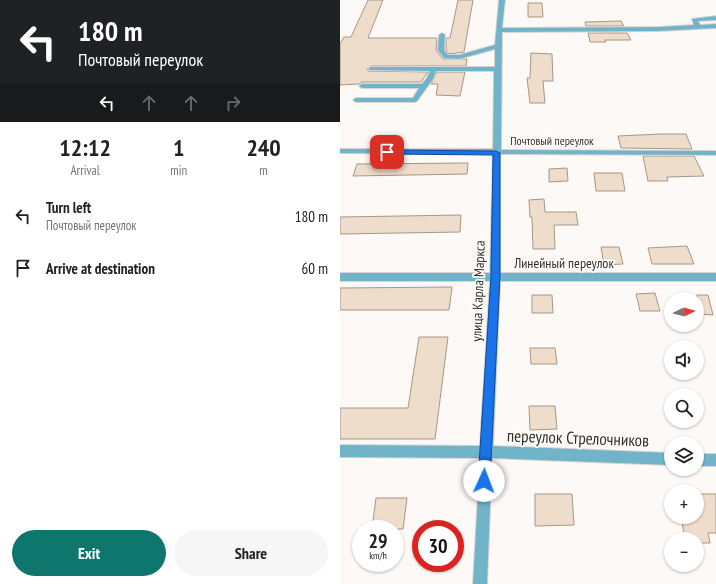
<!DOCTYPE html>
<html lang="en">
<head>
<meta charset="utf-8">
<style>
	body { margin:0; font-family:"PT Sans Narrow",sans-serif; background:#f6f6f6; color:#202124; height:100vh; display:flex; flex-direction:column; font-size:15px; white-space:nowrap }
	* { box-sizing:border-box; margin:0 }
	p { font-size:13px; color:#757577 }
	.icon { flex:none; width:22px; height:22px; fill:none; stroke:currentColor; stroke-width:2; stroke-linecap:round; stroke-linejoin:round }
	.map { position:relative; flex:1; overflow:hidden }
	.sheet { display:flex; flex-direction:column; background:#fff; width:340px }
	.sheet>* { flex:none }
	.hud { background:#202124; color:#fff; overflow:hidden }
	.needle { width:26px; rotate:84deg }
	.fabs { position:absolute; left:324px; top:292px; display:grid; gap:8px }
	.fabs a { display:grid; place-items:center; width:40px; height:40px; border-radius:50%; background:#fff; box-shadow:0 1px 3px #0004; font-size:20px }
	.speed { position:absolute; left:12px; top:520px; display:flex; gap:8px; font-size:20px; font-weight:700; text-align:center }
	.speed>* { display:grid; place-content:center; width:52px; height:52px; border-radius:50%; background:#fff; box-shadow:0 1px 3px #0004; line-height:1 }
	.speed small { font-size:10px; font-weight:400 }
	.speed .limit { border:6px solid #d22; background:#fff; color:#111 }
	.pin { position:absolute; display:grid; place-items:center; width:34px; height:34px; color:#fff; margin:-17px; border-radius:8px; box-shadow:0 2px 6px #0006 }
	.me { position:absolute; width:44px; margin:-22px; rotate:2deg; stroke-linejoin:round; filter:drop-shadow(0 0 3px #0008) }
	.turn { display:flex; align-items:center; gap:14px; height:84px; padding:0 12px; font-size:18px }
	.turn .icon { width:52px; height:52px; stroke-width:2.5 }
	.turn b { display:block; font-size:28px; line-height:34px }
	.lanes { display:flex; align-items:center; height:38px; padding:0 12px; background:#0003; justify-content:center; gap:20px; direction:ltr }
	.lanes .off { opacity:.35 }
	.eta { display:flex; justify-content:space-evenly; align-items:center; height:68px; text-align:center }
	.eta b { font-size:24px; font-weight:700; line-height:28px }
	.button { display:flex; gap:8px; margin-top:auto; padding:8px 12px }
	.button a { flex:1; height:46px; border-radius:24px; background:#0f766e; color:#fff; font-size:16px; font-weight:700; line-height:46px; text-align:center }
	.button a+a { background:#f6f6f6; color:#202124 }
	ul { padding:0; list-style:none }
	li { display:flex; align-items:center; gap:12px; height:52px; padding:0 12px }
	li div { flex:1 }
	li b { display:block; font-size:15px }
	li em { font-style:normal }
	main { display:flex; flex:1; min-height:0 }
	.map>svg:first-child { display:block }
	.building { fill:#efddcc; stroke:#a69686 }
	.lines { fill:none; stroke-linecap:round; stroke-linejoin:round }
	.minor-casing { stroke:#d9d4d1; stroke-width:2 }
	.minor { fill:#71b3c9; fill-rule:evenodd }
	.route { fill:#1a73e8; stroke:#114b97 }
	.labels { text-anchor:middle; stroke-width:3.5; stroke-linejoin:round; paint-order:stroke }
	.far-street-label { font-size:12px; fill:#352e28; stroke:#fff }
	.street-label { font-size:14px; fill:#352e28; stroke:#fff }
	.near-street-label { font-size:17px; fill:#352e28; stroke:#fff }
</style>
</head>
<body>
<main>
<section class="sheet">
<div class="hud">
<div class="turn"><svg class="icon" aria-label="left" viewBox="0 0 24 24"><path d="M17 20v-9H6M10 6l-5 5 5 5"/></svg><div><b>180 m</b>Почтовый переулок</div></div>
<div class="lanes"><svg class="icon" aria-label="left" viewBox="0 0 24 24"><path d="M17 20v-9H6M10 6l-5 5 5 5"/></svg><svg class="icon off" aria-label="ahead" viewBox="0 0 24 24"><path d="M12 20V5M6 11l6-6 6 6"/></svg><svg class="icon off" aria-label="ahead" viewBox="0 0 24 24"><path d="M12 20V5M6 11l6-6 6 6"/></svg><svg class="icon off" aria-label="right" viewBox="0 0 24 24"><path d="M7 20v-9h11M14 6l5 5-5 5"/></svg></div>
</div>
<div class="eta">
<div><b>12:12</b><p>Arrival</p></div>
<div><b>1</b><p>min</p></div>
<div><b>240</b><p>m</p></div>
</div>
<ul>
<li><svg class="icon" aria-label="left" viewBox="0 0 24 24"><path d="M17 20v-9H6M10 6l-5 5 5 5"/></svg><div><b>Turn left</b><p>Почтовый переулок</p></div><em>180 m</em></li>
<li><svg class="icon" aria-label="arrive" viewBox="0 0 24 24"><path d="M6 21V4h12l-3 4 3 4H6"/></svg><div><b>Arrive at destination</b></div><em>60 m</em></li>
</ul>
<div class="button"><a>Exit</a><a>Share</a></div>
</section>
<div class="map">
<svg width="376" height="584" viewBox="0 0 376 584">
	<rect width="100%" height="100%" fill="#fdf9f6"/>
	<path class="building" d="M28,0H43L28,38H97L96,50L103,59H127L126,66H31L28,68V71L88,72L81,82H22L19,84L0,85V44L4,37H11Z
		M118,0H133L124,52L109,54L106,50V38H110Z
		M188,3H202L203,17H188Z
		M281,21L284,26H246L245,22Z
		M248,33H287L291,40H265L266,42H250Z
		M191,53L212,54L213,81H203L205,103H190L187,78H190Z
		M97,72H125L120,96L96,95L98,84H91Z
		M321,134H346L352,149L281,148L278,136Z
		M303,156H354L364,176L327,177L328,181H308Z
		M128,163L127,174L13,176L17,164Z
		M227,168L228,181L209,182V169Z
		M254,173H282L285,191H256Z
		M204,199L205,212H236L238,225H214L215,249H193L192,217H190L189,200Z
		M121,215L120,232L0,234V217Z
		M347,246L354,264H312L308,248Z
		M261,247H279L283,264L264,265Z
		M112,287L109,310H0V288Z
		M315,293L320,311H300L296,294Z
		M192,295H212L213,313H192Z
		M357,295H368L373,315L357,314Z
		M79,337H108L95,439H0V408H68Z
		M190,348H215L217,364H191Z
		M189,406H215L217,429L190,430Z
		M195,494H232L234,525L195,526Z
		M357,494H376V533H368L370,543H357V539H345L341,517H357Z
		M36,498H67L63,529H32Z"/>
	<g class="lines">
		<g class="minor-casing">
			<path id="minor" d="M159,0H165L162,28L319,27L354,25L352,19L376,16V20L358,21L360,25L376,24V28L319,31L162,32L161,150L376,151V155L160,154V273H376V281H160L153,446L331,453V465L152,458L147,584H133L140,458L0,457V445L140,446L150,281H0V273H150L153,154L0,153V149H153L154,71H96L93,79L77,101L75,102H16L13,100L16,98H73L79,88H22L19,86L22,84H82L87,78L90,71L29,70V68L31,67H155V49L119,59L104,58L98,50L99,35L102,33L105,35L104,50L108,55H119L155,45Z
				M357,454H376V466H357Z"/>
		</g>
		<use href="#minor" class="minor"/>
	</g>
	<path class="route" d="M44,150L156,151L160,153V276L150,481L148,485L144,487L140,485L138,481L151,276L153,155L47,154L44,153Z"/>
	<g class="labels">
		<g class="far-street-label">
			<text x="212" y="145">Почтовый переулок</text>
		</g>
		<g class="street-label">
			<text x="224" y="268">Линейный переулок</text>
			<text transform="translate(138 291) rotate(-88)" y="5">улица Карла Маркса</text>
		</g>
		<g class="near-street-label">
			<text transform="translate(238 438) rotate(2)" y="6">переулок Стрелочников</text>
		</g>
	</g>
</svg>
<div class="fabs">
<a><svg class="needle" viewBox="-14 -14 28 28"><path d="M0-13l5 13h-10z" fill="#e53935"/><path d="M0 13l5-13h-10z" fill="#757577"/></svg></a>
<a><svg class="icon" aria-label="sound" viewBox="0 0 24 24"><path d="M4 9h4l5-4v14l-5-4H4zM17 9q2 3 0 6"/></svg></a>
<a><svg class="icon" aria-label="search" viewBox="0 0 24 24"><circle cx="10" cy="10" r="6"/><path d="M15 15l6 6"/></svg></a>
<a><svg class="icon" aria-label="layers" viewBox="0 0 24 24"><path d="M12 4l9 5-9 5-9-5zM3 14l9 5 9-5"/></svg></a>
<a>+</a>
<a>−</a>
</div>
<div class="speed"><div>29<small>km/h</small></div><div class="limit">30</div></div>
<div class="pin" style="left:47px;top:152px;background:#d93025"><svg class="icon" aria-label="arrive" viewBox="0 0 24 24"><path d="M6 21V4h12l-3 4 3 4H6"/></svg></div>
<svg class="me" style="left:144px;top:481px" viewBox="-20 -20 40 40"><circle r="19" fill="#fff"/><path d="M0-13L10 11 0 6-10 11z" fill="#1a73e8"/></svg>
</div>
</main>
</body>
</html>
